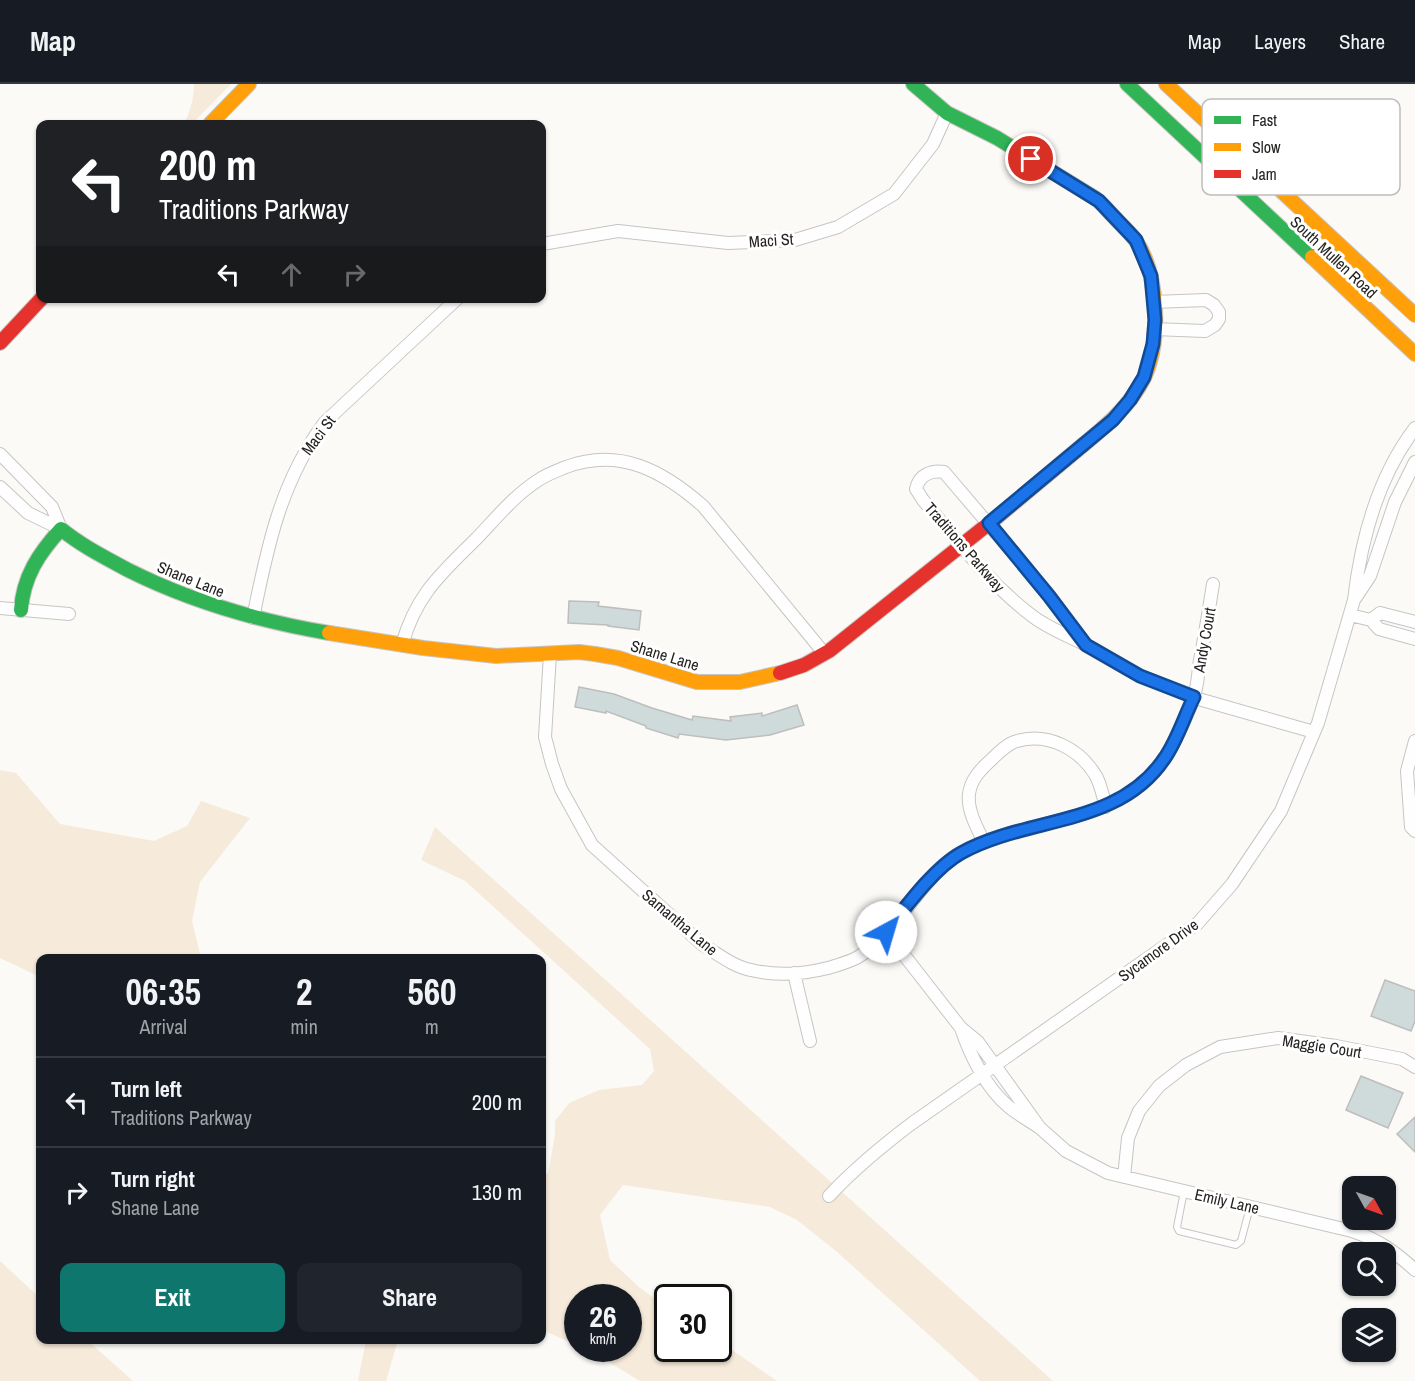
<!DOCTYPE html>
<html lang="en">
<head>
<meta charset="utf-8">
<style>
	body { margin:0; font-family:"Archivo Narrow",sans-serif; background:#20242c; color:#f1f3f6; height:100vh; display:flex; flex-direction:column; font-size:22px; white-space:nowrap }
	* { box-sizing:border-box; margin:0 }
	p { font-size:20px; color:#9ea1a6 }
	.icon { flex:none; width:33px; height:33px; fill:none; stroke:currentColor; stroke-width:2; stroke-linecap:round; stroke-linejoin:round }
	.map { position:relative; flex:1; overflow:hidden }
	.details { position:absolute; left:36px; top:870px; width:510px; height:390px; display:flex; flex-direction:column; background:#171b24; border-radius:12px; box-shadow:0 2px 4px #0004 }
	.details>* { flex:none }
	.banner { position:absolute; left:36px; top:36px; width:510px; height:183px; border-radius:12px; box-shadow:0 2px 4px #0004; background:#202124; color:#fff; overflow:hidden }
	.needle { width:39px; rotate:130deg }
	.buttons { position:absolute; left:1342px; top:1092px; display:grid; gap:12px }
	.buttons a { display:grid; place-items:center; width:54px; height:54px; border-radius:12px; background:#171b24; box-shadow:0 2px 4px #0004; font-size:30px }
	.speed { position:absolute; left:564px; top:1200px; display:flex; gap:12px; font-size:30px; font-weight:700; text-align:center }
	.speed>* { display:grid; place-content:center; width:78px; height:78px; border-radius:50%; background:#171b24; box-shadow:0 2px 4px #0004; line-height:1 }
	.speed small { font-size:15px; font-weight:400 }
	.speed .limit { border:3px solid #111; border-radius:9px; background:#fff; color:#111 }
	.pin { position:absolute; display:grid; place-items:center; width:51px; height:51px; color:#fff; margin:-26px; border:3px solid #fff; border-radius:50%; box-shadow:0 2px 6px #0007 }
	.me { position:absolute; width:66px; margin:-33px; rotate:39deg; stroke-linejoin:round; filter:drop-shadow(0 0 4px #0008) }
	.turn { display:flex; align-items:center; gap:21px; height:126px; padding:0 24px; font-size:27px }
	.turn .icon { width:78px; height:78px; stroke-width:2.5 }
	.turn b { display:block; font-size:42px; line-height:51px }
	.lanes { display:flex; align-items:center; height:57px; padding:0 24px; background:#0003; justify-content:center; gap:30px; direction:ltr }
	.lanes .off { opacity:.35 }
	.eta { display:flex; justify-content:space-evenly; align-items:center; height:102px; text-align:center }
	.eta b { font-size:36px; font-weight:700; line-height:42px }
	.primary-button { display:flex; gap:12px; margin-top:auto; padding:12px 24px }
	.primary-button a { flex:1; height:69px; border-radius:12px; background:#0f766e; color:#fff; font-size:24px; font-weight:700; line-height:69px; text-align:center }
	.primary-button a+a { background:#20242c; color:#f1f3f6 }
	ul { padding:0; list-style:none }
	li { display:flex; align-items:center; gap:18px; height:90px; padding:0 24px; border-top:2px solid #363941 }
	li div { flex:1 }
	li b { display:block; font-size:22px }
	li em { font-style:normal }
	header { display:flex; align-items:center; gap:36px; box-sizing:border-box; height:84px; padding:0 30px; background:#171b24; border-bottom:2px solid #363941 }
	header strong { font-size:28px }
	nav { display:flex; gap:33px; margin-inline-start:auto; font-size:21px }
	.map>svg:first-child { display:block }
	.green { fill:#f6eada }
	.building { fill:#cfdada; stroke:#bdbebd; stroke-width:1.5 }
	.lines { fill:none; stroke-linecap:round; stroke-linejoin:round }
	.lane-casing { stroke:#c7c5c3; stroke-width:8 }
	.street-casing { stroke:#c7c5c3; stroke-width:14 }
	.fast-casing { stroke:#c7c5c3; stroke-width:16 }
	.slow-casing { stroke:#c7c5c3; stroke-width:16 }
	.jam-casing { stroke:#c7c5c3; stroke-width:16 }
	.lane { stroke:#fffefe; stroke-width:6 }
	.street { stroke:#fffefe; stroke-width:12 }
	.fast { stroke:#30b455; stroke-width:14 }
	.slow { stroke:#ff9f0a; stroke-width:14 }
	.jam { stroke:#e5322d; stroke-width:14 }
	.route-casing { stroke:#114b97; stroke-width:15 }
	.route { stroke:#1a73e8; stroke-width:10 }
	.labels { text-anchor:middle; stroke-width:6; stroke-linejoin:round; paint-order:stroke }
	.street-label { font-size:16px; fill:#252321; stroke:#fff }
	.key { fill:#fff; stroke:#bebdbc; stroke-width:1.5 }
	.key-label { font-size:16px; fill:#252321 }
</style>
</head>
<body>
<header>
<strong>Map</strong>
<nav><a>Map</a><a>Layers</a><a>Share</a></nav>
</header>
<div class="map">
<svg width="1415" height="1297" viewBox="0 0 1415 1297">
	<rect width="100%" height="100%" fill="#fcfaf7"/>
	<path class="green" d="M194,0H231L192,40H184C190,28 194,14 194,0Z
		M0,686L16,689L60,740L154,757L187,742L201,717L250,734L200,798L192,837L201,874H40V893L0,874Z
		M435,743L1053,1297H980L836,1167L797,1136L770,1123L623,1101L600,1131L610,1176L640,1204L667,1223L668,1264H718L719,1257L777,1297H640L587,1265L628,1264V1214H578L577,1261L542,1246V1090H548L555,1050V1037L569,1019L599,1006L642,1001L654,987L650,965L465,797L421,776Z
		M0,1177L40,1214V1256H87L133,1297H0Z
		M366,1256H398L386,1297H358Z"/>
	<path class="building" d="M569,517L599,518L598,522L641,527L639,546L608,542V541L568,539Z
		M579,603L614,610L652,624L692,636L693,632L731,637L730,633L762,629V632L797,621L804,641L770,651L726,656L679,650L678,654L646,644V642L606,627V629L575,623Z
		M1385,896L1415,907V937L1411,947L1371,932Z
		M1361,992L1403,1009L1388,1044L1346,1026Z
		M1415,1033V1068L1397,1050Z"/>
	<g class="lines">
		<g class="lane-casing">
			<path id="lane" d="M1184,1107L1177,1143L1179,1147L1236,1161L1241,1157L1250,1123"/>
		</g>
		<g class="street-casing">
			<path id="street" d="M542,160L618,147L728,159L795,156L838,143L894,110L933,60L947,29
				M1153,218L1206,216L1214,221L1219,228V235L1215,241L1205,247L1154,245
				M1415,344C1377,394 1361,455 1354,516L1370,492L1395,418L1415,378
				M0,370L52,423L61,445L28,429L0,403
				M0,524L69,530
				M1350,531L1371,536L1379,545L1415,555
				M253,534C267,464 281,396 325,338L458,214
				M1371,536L1380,529L1415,538
				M402,561C416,510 442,489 477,454C496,434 514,412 537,397C545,391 556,387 566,383C620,363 663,387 703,422L824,569
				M1088,562C1069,552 1047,544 1031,531C989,499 957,456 923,416L916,405C919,391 931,386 944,388L1049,511L1086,561L1088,562L1140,592L1202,616L1314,648
				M550,570L545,653L552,680L561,705L592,761L703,861C718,870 734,883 751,886C776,892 804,890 828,884C837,881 850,878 858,873C900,848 918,795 960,770C1025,730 1120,745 1165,674C1173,662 1190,626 1194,612C1198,601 1198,588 1200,576C1205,551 1209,525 1213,500
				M1415,657L1407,687L1411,743L1415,747
				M984,758C977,744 967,726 969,710C971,695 981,685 991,676C998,669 1008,659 1017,657C1048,648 1080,665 1096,692C1101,701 1103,713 1106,723
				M886,848L961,944
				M794,889L810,957
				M961,944L978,958L1040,1044C1030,1037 1019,1031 1009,1023C986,1004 970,971 961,944Z
				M1040,1044L1066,1067L1108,1089L1352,1147C1379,1156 1394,1167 1415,1186
				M1124,1093L1128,1054L1139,1027L1159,1002L1186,981L1220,963L1278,954L1336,962L1402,975L1415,983
				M829,1112C854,1085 882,1062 911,1040L1198,839L1232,800L1281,727L1318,639L1354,516"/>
		</g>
		<g class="fast-casing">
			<path id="fast" d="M913,0L947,29L997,54L1095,114
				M1127,0L1312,173
				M21,526C23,493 39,469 61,445C82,462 104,473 128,486C192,518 258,537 329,549"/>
		</g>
		<g class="slow-casing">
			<path id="slow" d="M1166,0L1415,231
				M210,40L249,0
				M1312,173L1415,270
				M1083,361C1106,342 1130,322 1144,294C1161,257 1159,191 1136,157C1130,148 1121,141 1114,133C1108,127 1102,119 1095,114
				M329,549L423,564L496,572L579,568L595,570L618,574L697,598H740L780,589"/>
		</g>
		<g class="jam-casing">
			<path id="jam" d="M0,259L42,214
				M780,589L804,581L829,567L997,433L1083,361"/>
		</g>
		<use href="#lane" class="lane"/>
		<use href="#street" class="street"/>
		<use href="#fast" class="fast"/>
		<use href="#slow" class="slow"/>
		<use href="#jam" class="jam"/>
	</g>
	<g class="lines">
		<g class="route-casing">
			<path id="route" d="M886,848C905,824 934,784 961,769C1028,732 1118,743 1164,675C1177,657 1184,633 1194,613L1140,592L1086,561L1049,512L989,439L1113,336L1130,316L1144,293L1153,260L1155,236L1151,192L1136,156L1099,117L1031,75"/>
		</g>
		<use href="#route" class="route"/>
	</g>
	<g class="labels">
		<g class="street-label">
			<text transform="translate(771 156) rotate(-4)" y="6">Maci St</text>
			<text transform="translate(1334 173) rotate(43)" y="6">South Mullen Road</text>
			<text transform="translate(318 351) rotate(-53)" y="6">Maci St</text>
			<text transform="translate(965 463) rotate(49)" y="6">Traditions Parkway</text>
			<text transform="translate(191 495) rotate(22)" y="6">Shane Lane</text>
			<text transform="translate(1204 556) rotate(-80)" y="6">Andy Court</text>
			<text transform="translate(665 571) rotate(17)" y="6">Shane Lane</text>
			<text transform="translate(680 838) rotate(40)" y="6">Samantha Lane</text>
			<text transform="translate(1158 866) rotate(-36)" y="6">Sycamore Drive</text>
			<text transform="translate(1322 962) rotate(9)" y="6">Maggie Court</text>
			<text transform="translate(1227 1117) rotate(13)" y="6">Emily Lane</text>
		</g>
	</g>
	<rect x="1202" y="15" width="198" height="96" rx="9" class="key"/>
	<rect x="1214" y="32" width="27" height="8" fill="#30b455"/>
	<rect x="1214" y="59" width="27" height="8" fill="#ff9f0a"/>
	<rect x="1214" y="86" width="27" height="8" fill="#e5322d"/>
	<g class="key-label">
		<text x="1252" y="42">Fast</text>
		<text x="1252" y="69">Slow</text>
		<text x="1252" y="96">Jam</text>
	</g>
</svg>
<div class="buttons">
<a><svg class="needle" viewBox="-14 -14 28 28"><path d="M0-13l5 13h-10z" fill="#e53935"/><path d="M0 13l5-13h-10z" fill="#9ea1a6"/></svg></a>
<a><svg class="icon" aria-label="search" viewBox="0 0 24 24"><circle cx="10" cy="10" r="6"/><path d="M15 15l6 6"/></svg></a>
<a><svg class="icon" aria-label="layers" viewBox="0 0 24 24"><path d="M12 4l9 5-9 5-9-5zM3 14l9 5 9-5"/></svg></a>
</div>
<div class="speed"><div>26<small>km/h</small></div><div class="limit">30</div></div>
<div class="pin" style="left:1031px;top:75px;background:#d93025"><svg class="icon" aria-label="arrive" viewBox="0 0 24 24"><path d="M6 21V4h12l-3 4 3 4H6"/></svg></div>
<svg class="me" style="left:886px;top:848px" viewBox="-20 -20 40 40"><circle r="19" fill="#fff"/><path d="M0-13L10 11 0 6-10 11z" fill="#1a73e8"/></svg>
<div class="banner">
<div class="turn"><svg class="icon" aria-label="left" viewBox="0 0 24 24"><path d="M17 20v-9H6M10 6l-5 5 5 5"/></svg><div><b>200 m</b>Traditions Parkway</div></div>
<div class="lanes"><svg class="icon" aria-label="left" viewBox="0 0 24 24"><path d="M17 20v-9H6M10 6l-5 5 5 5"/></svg><svg class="icon off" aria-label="ahead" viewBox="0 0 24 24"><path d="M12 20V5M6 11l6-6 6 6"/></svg><svg class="icon off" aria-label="right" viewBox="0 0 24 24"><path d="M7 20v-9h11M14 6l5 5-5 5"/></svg></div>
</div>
<section class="details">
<div class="eta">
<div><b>06:35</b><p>Arrival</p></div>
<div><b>2</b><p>min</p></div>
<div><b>560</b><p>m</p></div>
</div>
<ul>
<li><svg class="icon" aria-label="left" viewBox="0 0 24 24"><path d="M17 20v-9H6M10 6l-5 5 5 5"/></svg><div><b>Turn left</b><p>Traditions Parkway</p></div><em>200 m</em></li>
<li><svg class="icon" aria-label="right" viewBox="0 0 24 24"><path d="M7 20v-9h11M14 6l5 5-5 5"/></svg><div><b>Turn right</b><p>Shane Lane</p></div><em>130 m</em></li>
</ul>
<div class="primary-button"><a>Exit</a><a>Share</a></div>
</section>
</div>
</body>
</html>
